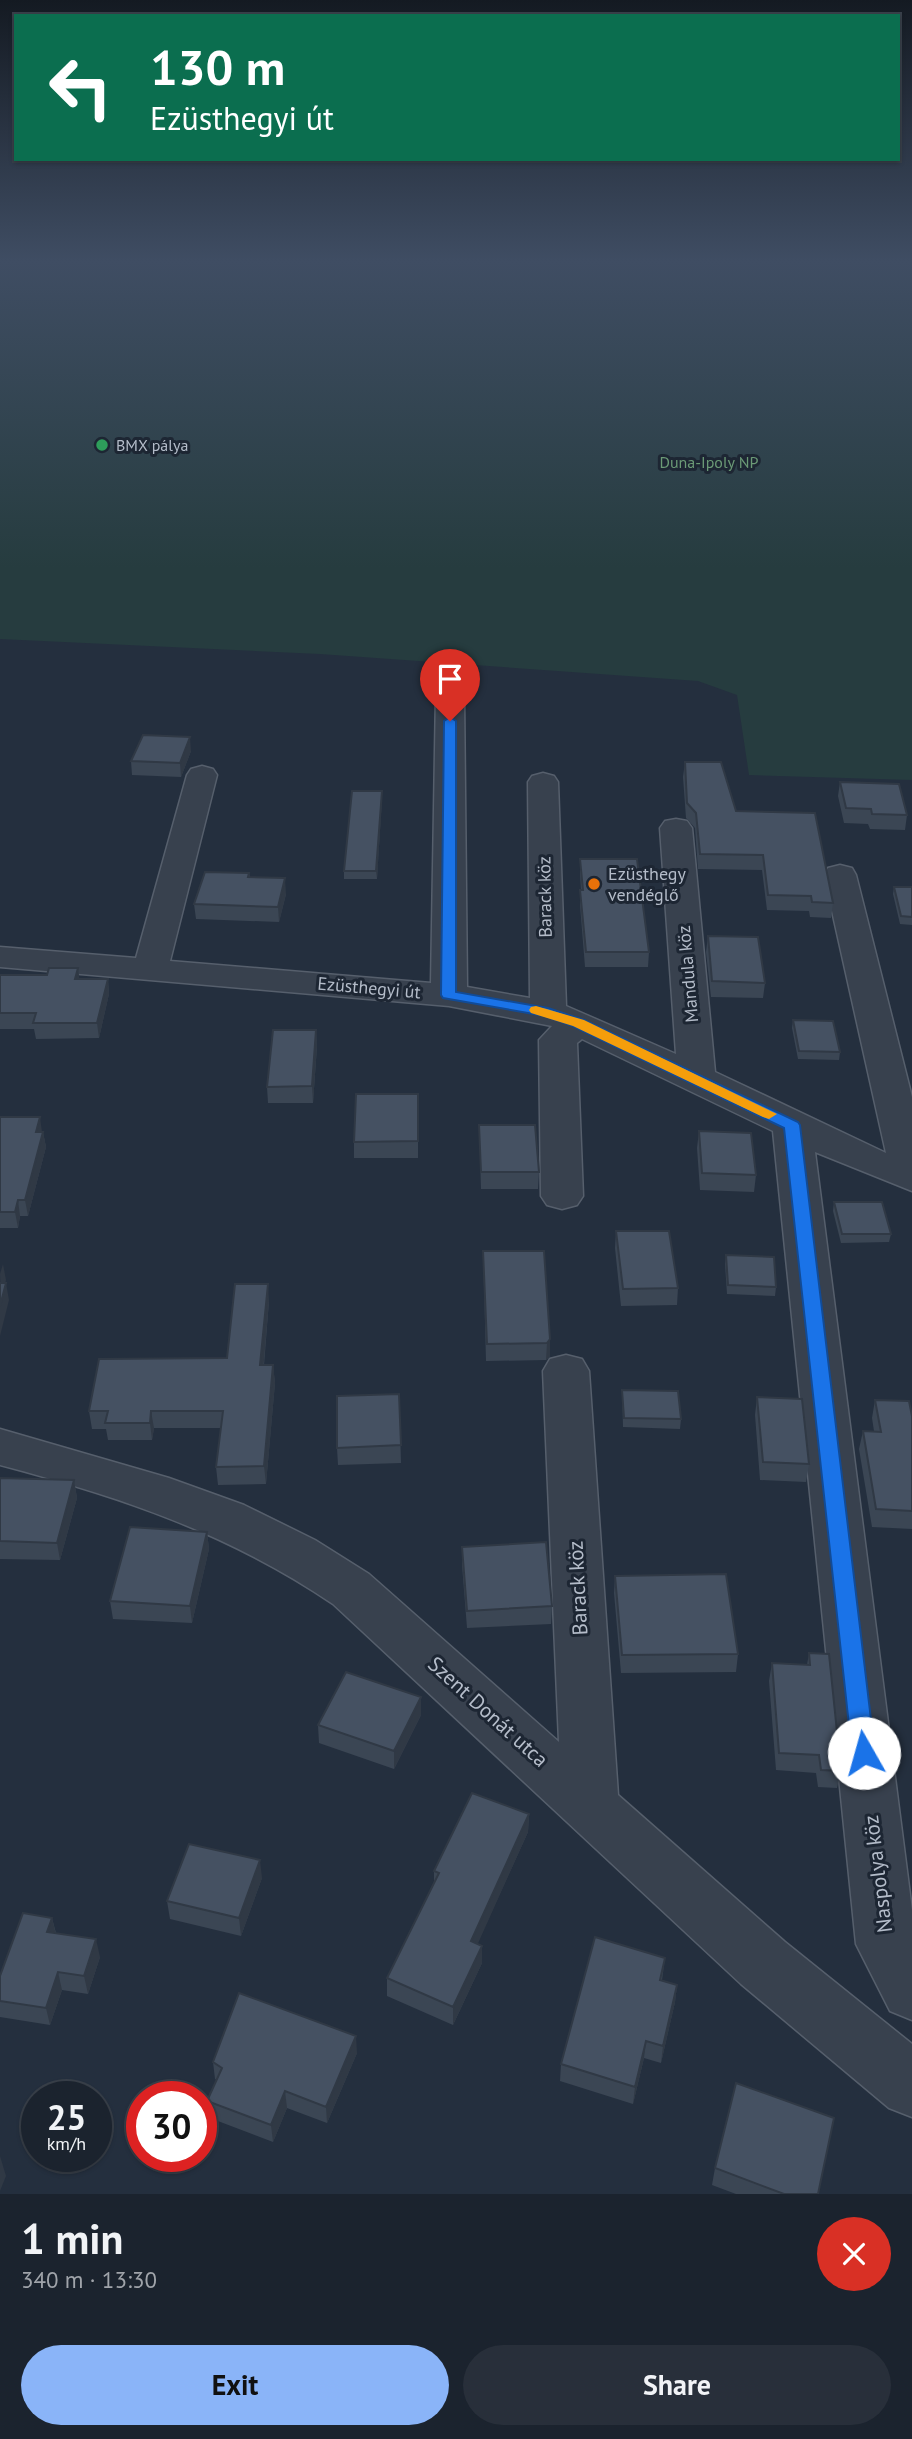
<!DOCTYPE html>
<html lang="en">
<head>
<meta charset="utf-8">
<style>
	body { margin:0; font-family:"PT Sans",sans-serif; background:#282f3a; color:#f1f3f6; height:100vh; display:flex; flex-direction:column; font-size:26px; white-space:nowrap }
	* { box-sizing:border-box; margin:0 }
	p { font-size:23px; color:#a0a4aa }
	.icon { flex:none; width:38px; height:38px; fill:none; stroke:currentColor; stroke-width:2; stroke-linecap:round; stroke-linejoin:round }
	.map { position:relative; height:2194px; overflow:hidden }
	.details { display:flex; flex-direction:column; background:#1b232e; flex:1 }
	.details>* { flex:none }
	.top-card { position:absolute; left:14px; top:14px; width:886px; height:147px; border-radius:0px; box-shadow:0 2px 5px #0004,0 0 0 2px #39404a; background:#0b6e4f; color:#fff; overflow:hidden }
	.speed { position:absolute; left:21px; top:2081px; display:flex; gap:14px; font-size:35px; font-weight:700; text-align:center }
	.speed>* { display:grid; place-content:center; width:91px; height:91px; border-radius:50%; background:#1b232e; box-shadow:0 2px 5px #0004,0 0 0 2px #39404a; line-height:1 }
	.speed small { font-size:18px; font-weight:400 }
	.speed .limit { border:10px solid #d22; background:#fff; color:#111 }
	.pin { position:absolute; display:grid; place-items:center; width:60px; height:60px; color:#fff; margin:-72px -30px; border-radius:50% 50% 50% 0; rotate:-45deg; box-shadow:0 0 7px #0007 }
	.pin .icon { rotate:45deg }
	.me { position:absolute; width:77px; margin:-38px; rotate:353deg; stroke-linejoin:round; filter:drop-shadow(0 0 5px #0008) }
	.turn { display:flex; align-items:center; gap:24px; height:147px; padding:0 21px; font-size:32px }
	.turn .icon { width:91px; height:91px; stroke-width:2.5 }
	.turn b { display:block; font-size:49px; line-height:60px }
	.round { display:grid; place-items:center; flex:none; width:74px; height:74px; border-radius:37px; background:#282f3a }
	.headline { display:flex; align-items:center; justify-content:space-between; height:119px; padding:0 21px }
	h1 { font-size:42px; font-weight:800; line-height:52px }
	.action { display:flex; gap:14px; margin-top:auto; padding:14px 21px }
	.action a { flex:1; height:80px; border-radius:42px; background:#8ab4f8; color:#111; font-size:28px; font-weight:800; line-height:80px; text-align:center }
	.action a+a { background:#282f3a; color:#f1f3f6 }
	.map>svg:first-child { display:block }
	.green { fill:#263c3f }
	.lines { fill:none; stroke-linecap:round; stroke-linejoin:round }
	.minor-casing { stroke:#565f6c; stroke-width:3 }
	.minor { fill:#38414e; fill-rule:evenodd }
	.wall { fill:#3b4654 }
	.shaded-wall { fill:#303945 }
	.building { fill:#455162; stroke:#303945; stroke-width:2 }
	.route { fill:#1a73e8; stroke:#114b97; stroke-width:2 }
	.slow { fill:#f59e0b }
	.leisure-dot { fill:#2e9e5b; stroke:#1d2633; stroke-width:2.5 }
	.food-dot { fill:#e8710a; stroke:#1d2633; stroke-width:2.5 }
	.labels { text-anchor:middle; stroke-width:6; stroke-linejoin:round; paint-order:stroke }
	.far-poi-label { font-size:16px; fill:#b4bcc9; stroke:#1d2633; text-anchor:start }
	.far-park-label { font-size:16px; fill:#6b9a76; stroke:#1d2633 }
	.poi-label { font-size:18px; fill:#b4bcc9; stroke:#1d2633; text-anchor:start }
	.street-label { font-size:18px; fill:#b4bcc9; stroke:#1d2633 }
	.near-street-label { font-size:21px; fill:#b4bcc9; stroke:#1d2633 }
</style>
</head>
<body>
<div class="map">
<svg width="912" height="2194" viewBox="0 0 912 2194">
	<rect width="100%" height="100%" fill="#242f3e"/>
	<path class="green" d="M0,261H912V780L749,775L737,695L698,681L320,654L0,639Z"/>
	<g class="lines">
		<g class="minor-casing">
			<path id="minor" d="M450,685L460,687L464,693L467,987L530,998L528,782L532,776L543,773L554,776L558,782L566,1006L676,1054L660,828L665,821L676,819L687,821L692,828L715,1072L886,1153L824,875L828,868L840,865L852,868L856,875L912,1097V1191L815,1152L912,1910V2020L890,2011L856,1944L773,1131L582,1039L577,1043L583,1196L577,1205L562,1209L547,1205L541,1196L539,1040L552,1026L449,1006L0,967V947L136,958L187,775L191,769L202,766L213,769L217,775L170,961L431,983L436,693L440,687Z
				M566,1355L582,1359L589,1371L618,1795L785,1942L912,2044V2117L889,2108L741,1984L333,1604C228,1533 121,1497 0,1465V1429L169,1478L244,1505L315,1540L369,1574L559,1742L543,1371L550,1359Z"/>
		</g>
		<use href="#minor" class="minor"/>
	</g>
	<path class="wall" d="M191,751L181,777L132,775L131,761Z
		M685,762L833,903L831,918L810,917L809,911L767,910L762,870L698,869L695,828L686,818L683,777Z
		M840,782L907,815L905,830L870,829L868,824L844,823L838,796Z
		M382,798L377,879H344V871Z
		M580,859L649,952L648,967H585L580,905L581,890L580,874Z
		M249,873L250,877L286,894L279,922L196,919L194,904Z
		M894,887H912V925L900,924L893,894Z
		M708,936L765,983L763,998L711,997L706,952Z
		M78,968L79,979H108L109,994L99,1038L36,1039L34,1029H0V975H47Z
		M793,1020L840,1052L839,1060L798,1059L792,1028Z
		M316,1030L317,1046L313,1103H268L267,1087Z
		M418,1094V1158H354V1142Z
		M0,1117L43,1132L46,1147L28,1216H20L18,1228H0Z
		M479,1125L539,1172L538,1189H481Z
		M699,1131L756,1175L754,1192L700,1190L697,1148Z
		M834,1202L891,1234L889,1242L841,1243L833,1211Z
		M616,1231L678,1288L677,1305L621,1306L615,1248Z
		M483,1251L550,1339V1356L546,1360L486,1361Z
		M726,1255L776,1287L775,1296L727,1294L725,1264Z
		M269,1301L264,1365H273L275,1383L266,1484L218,1485L216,1467L221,1428H154L152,1440H108L106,1429H92L89,1411L227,1358Z
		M622,1390L681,1419L680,1429L623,1427Z
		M399,1394L401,1463L338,1465L337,1448Z
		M757,1397L809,1464L806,1482L760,1480L755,1415Z
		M875,1400L912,1416V1529L872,1527L859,1449L863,1431H874L872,1418Z
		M0,1478L74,1480L77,1498L60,1560L0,1559Z
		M207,1532L209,1549L192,1623L113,1619L110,1601Z
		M462,1547L552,1606L551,1624L467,1628L462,1565Z
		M615,1576L738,1654L736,1672L621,1673L614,1593Z
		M809,1653L841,1771L837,1788L818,1787L816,1773L776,1770L769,1681L772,1663L807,1665Z
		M421,1715L394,1769L319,1743L318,1725Z
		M529,1814L528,1832L477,1944L482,1946V1963L453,2025L387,1996V1978L434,1882V1871Z
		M262,1878L241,1936L170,1919L167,1901Z
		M52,1918L56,1933L100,1957L88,1994L62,1990L50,2025L0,2017V1976Z
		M665,1958L662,1980L677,1985L675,2002L661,2063L644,2058L633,2104L560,2081L561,2064Z
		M357,2053L327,2123L287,2108L273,2142L210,2118L207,2101L217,2080L215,2079L213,2062Z
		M715,2168L818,2194H736L712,2185Z"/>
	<path class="shaded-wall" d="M190,737L191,751L181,777L180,763Z
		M382,791V798L377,879L376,871Z
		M285,878L286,894L279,922L278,907Z
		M78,968L80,983L75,979Z
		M108,979L109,994L99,1038L97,1023Z
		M316,1030L317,1046L313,1103L312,1086Z
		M40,1117L42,1132H36Z
		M43,1132L46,1147L28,1216L25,1200Z
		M18,1200L20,1216L18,1228L15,1212Z
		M3,1264L6,1280L1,1300L0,1274Z
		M6,1283L9,1300L0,1336V1306Z
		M268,1284L269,1301L262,1383L260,1365Z
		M550,1339V1356L546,1360L547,1343Z
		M273,1365L275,1383L266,1484L264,1466Z
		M151,1411L154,1428L152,1440L150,1423Z
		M74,1480L77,1498L60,1560L57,1543Z
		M207,1532L209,1549L192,1623L190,1606Z
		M421,1697V1715L394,1769V1751Z
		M529,1814L528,1832L471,1959V1941Z
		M260,1860L262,1878L241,1936L239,1918Z
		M52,1918L56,1935L47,1932Z
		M96,1939L100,1957L88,1994L84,1976Z
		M482,1946V1963L453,2025V2007Z
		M58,1972L62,1990L50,2025L46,2008Z
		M677,1985L675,2002L661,2063L663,2046Z
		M356,2036L357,2053L327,2123L326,2107Z
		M646,2041L644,2058L633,2104L635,2087Z
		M285,2091L287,2108L273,2142L271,2125Z
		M0,2156L6,2176L0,2191Z"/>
	<path class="building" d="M143,735L190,737L180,763L131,761Z
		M685,762H721L736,811L815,813L833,903L812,902L811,896L768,895L763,855L700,854L696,813L687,803Z
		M840,782L899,784L907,815L872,814L871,809L846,808Z
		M352,791H382L376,871H344Z
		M580,859H637L649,952H586L580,890H583Z
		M205,872L249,873L248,877L285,878L278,907L194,904Z
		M894,887H912V917L901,916Z
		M708,936L758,937L765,983L712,981Z
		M49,968H78L75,979H108L97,1023H33L36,1013H0V975H47Z
		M793,1020L833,1021L840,1052L799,1051Z
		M273,1030H316L312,1086L267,1087Z
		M356,1094H418V1141L354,1142Z
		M0,1117H40L36,1132H43L25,1200H18L15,1212H0Z
		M479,1125H535L539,1172H481Z
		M699,1131L751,1133L756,1175L702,1173Z
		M834,1202H882L891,1234H842Z
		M616,1231H669L678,1288L623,1289Z
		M483,1251H544L550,1339L547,1343L487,1344Z
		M726,1255L774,1257L776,1287L728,1285Z
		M0,1283H6L0,1306Z
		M235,1284H268L260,1365H273L264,1466L216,1467L223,1411H151L150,1423H105L108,1411H89L99,1359L227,1358Z
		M622,1390L678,1391L681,1419L624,1418Z
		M399,1394L401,1445L337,1448V1396Z
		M757,1397L802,1399L809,1464L763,1462Z
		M875,1400L909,1401L912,1416V1511L876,1509L863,1431L881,1432Z
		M0,1478L74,1480L57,1543L0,1541Z
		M130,1527L207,1532L190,1606L110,1601Z
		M546,1542L552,1606L467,1611L462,1547Z
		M726,1574L738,1654L622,1655L615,1576Z
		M809,1653L829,1654L841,1771L821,1770L819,1755L779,1753L772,1663L810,1665Z
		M346,1672L421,1697L394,1751L318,1725Z
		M472,1793L529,1814L471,1941L482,1946L453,2007L387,1978L439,1873L434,1871Z
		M189,1844L260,1860L239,1918L167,1901Z
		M23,1913L52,1918L47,1932L96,1939L84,1976L58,1972L46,2008L0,2001V1976Z
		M595,1937L665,1958L660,1980L677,1985L663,2046L646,2041L635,2087L561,2064Z
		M239,1993L356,2036L326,2107L285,2091L271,2125L207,2101L222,2068L213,2062Z
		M736,2083L834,2118L818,2194H784L715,2168Z"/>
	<linearGradient id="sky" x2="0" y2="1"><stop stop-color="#141a22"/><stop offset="0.46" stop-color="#3f4d63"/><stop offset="1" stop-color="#3f4d63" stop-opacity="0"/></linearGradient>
	<rect width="912" height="568" fill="url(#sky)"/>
	<path class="route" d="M450,717L456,721V992L548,1008L584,1020L798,1122L800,1125L875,1753L872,1760L864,1763L855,1760L852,1753L784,1128L573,1026L545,1016L443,998L441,995L444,721Z"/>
	<path class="slow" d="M536,1006L584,1020L777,1114L769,1119L763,1117L573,1026L531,1013L529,1010L531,1007Z"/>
	<circle class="leisure-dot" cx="102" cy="445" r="7"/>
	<circle class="food-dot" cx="594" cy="884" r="7"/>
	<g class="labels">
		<g class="far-poi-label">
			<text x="116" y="451">BMX pálya</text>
		</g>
		<g class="far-park-label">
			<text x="709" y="468">Duna-Ipoly NP</text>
		</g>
		<g class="poi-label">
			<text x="608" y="880">Ezüsthegy<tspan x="608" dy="21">vendéglő</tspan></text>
		</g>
		<g class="street-label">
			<text transform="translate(545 897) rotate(-91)" y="6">Barack köz</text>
			<text transform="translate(688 974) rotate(-95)" y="6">Mandula köz</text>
			<text transform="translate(369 988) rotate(5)" y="6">Ezüsthegyi út</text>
		</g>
		<g class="near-street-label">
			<text transform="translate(578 1588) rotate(-93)" y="7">Barack köz</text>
			<text transform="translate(488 1712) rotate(42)" y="7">Szent Donát utca</text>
			<text transform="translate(878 1874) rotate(-97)" y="7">Naspolya köz</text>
		</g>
	</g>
</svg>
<div class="speed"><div>25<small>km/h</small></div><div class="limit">30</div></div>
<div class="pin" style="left:450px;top:721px;background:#d93025"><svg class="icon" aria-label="arrive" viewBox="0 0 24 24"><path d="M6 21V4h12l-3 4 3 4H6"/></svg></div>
<svg class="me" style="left:864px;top:1753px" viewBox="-20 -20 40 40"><circle r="19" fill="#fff"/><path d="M0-13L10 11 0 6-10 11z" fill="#1a73e8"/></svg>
<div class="top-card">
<div class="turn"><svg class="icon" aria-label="left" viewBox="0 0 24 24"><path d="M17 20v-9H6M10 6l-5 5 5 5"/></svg><div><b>130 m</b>Ezüsthegyi út</div></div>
</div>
</div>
<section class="details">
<div class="headline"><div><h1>1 min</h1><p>340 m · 13:30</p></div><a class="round" style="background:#d93025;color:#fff"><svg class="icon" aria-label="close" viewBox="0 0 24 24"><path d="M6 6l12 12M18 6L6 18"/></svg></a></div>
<div class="action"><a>Exit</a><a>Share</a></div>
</section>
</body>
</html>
